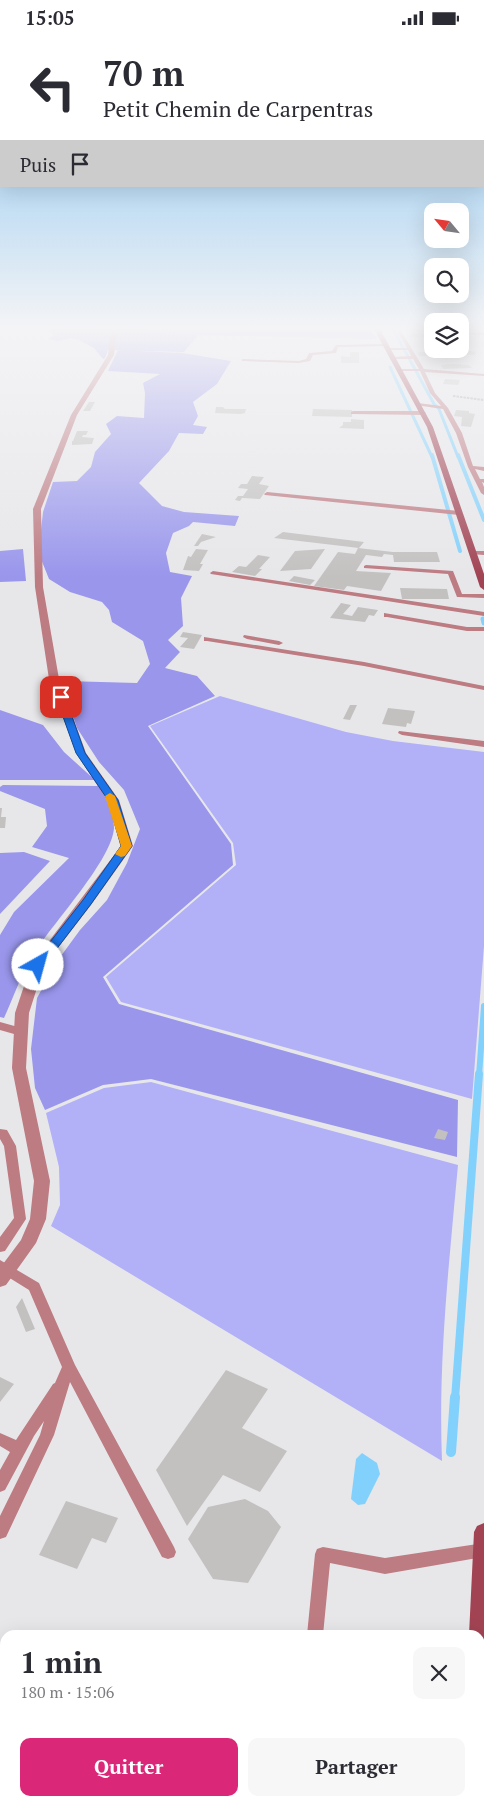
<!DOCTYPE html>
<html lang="fr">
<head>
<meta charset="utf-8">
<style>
	body { margin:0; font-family:"PT Serif",serif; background:#f7f7f7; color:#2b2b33; height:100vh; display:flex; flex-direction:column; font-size:19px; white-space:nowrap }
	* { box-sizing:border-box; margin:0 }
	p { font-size:16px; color:#7c7c81 }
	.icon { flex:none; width:28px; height:28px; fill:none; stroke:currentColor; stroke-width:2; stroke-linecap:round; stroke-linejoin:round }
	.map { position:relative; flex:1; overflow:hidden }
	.panel { position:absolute; left:0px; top:1595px; width:485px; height:176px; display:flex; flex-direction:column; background:#fff; border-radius:15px 15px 0 0; box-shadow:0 5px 20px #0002 }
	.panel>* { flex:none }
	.hud { position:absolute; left:0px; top:0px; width:485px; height:152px; box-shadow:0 5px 20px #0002; background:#fff; color:#2b2b33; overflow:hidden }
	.needle { width:32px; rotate:299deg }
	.controls { position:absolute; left:424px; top:168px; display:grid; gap:10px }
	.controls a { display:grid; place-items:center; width:45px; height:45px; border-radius:10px; background:#fff; box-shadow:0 5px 20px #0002; font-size:25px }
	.pin { position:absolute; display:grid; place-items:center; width:42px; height:42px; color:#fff; margin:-21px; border-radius:10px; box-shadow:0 2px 8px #0006 }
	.me { position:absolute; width:55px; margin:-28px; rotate:38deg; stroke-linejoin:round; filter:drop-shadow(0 0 4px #0008) }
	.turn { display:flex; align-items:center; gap:18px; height:105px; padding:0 20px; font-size:22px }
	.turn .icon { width:65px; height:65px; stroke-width:2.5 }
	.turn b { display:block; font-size:35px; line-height:42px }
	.then { display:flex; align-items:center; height:48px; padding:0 20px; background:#0003; gap:10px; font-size:19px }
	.round { display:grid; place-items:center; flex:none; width:52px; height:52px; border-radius:10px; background:#f7f7f7 }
	.overview { display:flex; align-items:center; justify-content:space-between; height:85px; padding:0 20px }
	h1 { font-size:30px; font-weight:600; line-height:38px }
	.action { display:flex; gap:10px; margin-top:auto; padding:10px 20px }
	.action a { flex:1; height:58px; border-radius:10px; background:#db2777; color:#fff; font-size:20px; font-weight:600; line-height:58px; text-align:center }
	.action a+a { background:#f7f7f7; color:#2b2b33 }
	.status { display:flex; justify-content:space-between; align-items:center; height:35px; padding:0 25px; background:#fff; direction:ltr }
	.status svg { height:14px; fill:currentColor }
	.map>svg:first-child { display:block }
	.green { fill:#b2b1f7 }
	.forest { fill:#9996ec }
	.water { fill:#82d1fc }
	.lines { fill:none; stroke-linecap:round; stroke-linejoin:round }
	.stream-far5 { stroke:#82d1fc; stroke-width:3 }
	.stream-far4 { stroke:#82d1fc; stroke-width:4 }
	.stream-far3 { stroke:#82d1fc; stroke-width:5 }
	.stream-far2 { stroke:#82d1fc; stroke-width:6 }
	.stream-far1 { stroke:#82d1fc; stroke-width:8 }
	.stream { stroke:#82d1fc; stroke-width:10 }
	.building { fill:#c3c1c0 }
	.path { stroke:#ababad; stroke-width:2; stroke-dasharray:2.5 1; stroke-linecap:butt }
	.lane { fill:#bd7b82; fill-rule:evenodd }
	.street { fill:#bd7b82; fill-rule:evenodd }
	.secondary { fill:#a14353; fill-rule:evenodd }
	.route { fill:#1a73e8; stroke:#114b97 }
	.slow { fill:#f59e0b }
</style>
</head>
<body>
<div class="status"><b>15:05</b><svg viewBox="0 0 49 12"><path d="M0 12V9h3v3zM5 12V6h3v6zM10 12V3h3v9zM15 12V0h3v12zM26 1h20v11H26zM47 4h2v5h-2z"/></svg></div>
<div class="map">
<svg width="484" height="1771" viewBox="0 0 484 1771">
	<rect width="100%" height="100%" fill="#e7e7ea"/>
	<path class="green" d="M150,294H370L377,304L149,299Z
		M220,661L346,697L393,706L484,717V911L472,1064L121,967L106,942L236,830L233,808L150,691Z
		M151,1047L458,1130C449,1228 438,1327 442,1426L51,1191L60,1170L59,1132L46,1078L104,1053Z"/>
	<path class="forest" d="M50,294H149V299L198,300L184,317L108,315L105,323L103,324L94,313L79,305L71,303L58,306L48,304L54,300L50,297Z
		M118,315L182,318L231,326L217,349L193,367L198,381L193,390L207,392L203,399L179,398L169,416L139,448L162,471L184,477L239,481L235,491L193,487L189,491L173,498L166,518L170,537L192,541L181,563L183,591L168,605L180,617L165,633L197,641L215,661L148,691L231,809L233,830L103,942L119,969L458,1065L457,1122L151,1044L103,1050L45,1075L35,1053L31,1014L37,963L58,925L80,895L107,865L127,828L140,794L124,755L99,727L77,693L70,672L65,646L137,648L150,629L143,606L112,587L109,575L102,567L70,557L49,544L41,524V495L43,477L53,447L77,446L91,432L95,417L111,399L106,389L117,381L144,383L145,358L143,348L160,339L108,336Z
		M23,514L26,546L0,547V516Z
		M0,675L43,690L64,717L95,745H0Z
		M3,750L98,751C106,761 114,779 114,793C112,825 53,888 35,917C22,937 14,961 4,983L0,982V900L14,877L69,823L32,812L47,791L45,774L0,756V752Z
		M24,817L50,826L0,879V818Z"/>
	<path class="water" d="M362,1418L377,1428L380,1439L365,1469L358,1470L351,1464L356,1424Z"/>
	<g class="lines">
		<path class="stream-far5" d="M393,294L434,369L439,374L458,422
			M390,332L432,422"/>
		<path class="stream-far4" d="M432,420L460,516
			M458,420L484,485"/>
		<path class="stream-far3" d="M483,584L484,588"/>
		<path class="stream-far2" d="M479,1041L484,971"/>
		<path class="stream-far1" d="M455,1364L479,1039"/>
		<path class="stream" d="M451,1417L455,1362"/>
	</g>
	<path class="building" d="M413,297L426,298L431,299L428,303L410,302Z
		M461,314L476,317L475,320L451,318L450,320L440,321H419L418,317L451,318L452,315L461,316Z
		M350,317H359V328H341V321L350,322Z
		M453,329L469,330L472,333L443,334L441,330Z
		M445,344L460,345L458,350L443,349Z
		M89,367H95L90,376H83Z
		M216,372H223L225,374H246L245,378L241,379L215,378Z
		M313,374L352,375V382L312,381Z
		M456,375L469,376V378L475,379L471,392L461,391L462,382L454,381Z
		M351,384L364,385V394L339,393L343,390V387H351Z
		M77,396H88L86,400H83L82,402L94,403L92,409L72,410V406H79H73Z
		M252,441L264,442L259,449L269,451L260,464L242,463L240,466L235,465L238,461H243L248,454L238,453L241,449H247Z
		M283,497L364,507L359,513L274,503Z
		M202,499L216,502L201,507L198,511H194Z
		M358,513L393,517H437L440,527H394L393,520L384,519L382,522L366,520L356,536L391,538L381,556L347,551L344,555L314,551L338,517L355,519Z
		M196,514L208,515L200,529H203L199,536L183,535L188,521L191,522Z
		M325,514L311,534L280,536L295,516Z
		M258,520L270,522L259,534H262L255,541L232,537L239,531L246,532Z
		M294,541L315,545L310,550L289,546Z
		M400,553L447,554L449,564H402Z
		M341,568L351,570L343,579L352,581L358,572L378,575L374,581L369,580L365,587L330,583Z
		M183,597L202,600L194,614L180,612L188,603L180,602Z
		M350,670H357L350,685L343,684Z
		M388,673L415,676L411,689L407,688L406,692L382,689Z
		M0,773H2L1,782H6L5,793H0Z
		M438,1094L448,1097L445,1105L434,1103Z
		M22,1263L35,1294L26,1297L16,1272Z
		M226,1335L268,1354L242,1393L287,1416L260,1457L223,1440L187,1491L156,1435Z
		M0,1342L14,1349L0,1367Z
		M245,1464L268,1476L281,1492L248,1548L213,1544L188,1504L208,1472Z
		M66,1466L118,1483L106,1508L92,1503L77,1534L39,1520Z
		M5,1626V1677L0,1675V1636Z
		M75,1766H149L147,1771H125L117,1768L115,1771H73Z
		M231,1766H290L289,1771H230Z"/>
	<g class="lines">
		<path class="path" d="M453,361L484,365"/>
		<path class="lane" d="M388,294L432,295V297L401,296L424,334L484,339V341L425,337L435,358L448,373L462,398L473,431L484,432V436L475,434L480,444H484V448L482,447L484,452V460L481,458L468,432L456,398L443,374L415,370L418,368L441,371L430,358L420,336H399L397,335L399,334H419L413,324H391L393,322L411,321L408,315H386L388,313H407L397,296Z
			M460,297L484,298V300L460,299Z
			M386,309L388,311L338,312L336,318L313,320L310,326L299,328L243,326L241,325L243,324L299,326L306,324L309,318L332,316L336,310Z
			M353,376H423L426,378L423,380L351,379V377Z
			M267,457L459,476L462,478L459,480L265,460L264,459Z
			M473,516H484V520L471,519L470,518Z
			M366,530L453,536L462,559H484V563L457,562L448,539L364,533V531Z
			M213,536L484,577V581L211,539L210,538Z
			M384,578L467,592H484V596H467L387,582H384Z
			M244,600L279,606L283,608L279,610L247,604L243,602Z
			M204,602L364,627L484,651V655L364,631L207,606H204Z
			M399,696L484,706V712L402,700L398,698Z
			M0,987L18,992L20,995L14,999L0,995Z
			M0,1094L7,1095L16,1111L26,1184L5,1216L0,1217V1202L14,1183L4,1111L0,1104Z
			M0,1225L39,1248L75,1330L174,1512L176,1517L174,1522L168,1524L162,1522L70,1347L54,1400L6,1502L0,1504V1481L40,1400L44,1386L34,1401L5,1455L0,1457V1435L10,1417L0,1411V1398L16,1405L53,1349L55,1348L62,1332L29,1255L0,1237Z
			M484,1508L483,1522L385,1539L330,1528L323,1600H307L315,1519L317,1514L323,1512L385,1523Z
			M209,1766H227L225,1771H207Z
			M316,1766H335L337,1771H318Z"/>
		<path class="street" d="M111,294H117L114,320L77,380L41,474L43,552L59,644L86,718L119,765L133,811L91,870L44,931L29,978L26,1033L50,1146L46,1184L36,1208L6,1250L0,1252V1233L21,1205L30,1184L34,1146L12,1033L15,978L31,930L121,811L107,765L76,718L49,644L35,552L33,474L71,380L108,320Z"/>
		<path class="secondary" d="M374,294H380L433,392L484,539V555L480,552L427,392Z
			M484,1488V1608L480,1610V1600H469L474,1497L477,1491Z
			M480,1621L484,1623V1714L480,1712Z"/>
	</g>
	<linearGradient id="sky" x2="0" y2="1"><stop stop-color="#7fc0f0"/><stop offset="0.54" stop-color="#f4f4f6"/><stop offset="1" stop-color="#f4f4f6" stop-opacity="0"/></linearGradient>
	<rect width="484" height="542" fill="url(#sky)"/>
	<path class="route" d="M57,660H61L65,662L85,718L118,765L132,811L91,869L42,933L38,934L32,930L83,865L121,811L108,765L76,718L56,662Z"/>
	<path class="slow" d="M110,758L115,761L132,811L125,821L121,822L115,819L121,811L105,761Z"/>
</svg>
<div class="controls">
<a><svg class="needle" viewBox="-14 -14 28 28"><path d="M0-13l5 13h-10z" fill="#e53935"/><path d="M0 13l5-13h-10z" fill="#7c7c81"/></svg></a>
<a><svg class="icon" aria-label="search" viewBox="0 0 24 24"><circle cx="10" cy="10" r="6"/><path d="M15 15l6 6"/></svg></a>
<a><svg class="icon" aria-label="layers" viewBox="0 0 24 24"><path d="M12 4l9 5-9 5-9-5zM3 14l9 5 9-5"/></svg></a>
</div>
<div class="pin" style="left:61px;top:662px;background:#d93025"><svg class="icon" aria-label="arrive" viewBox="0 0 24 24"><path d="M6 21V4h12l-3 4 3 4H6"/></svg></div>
<svg class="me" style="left:38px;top:930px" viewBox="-20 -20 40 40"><circle r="19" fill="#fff"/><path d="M0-13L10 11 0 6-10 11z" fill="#1a73e8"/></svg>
<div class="hud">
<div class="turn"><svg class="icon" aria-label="left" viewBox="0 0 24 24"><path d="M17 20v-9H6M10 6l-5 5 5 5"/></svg><div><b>70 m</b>Petit Chemin de Carpentras</div></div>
<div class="then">Puis<svg class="icon" aria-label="arrive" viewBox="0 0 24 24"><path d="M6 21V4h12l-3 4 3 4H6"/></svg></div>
</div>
<section class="panel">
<div class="overview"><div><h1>1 min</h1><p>180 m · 15:06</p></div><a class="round"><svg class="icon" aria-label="close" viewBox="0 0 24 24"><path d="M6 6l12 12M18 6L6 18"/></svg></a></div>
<div class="action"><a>Quitter</a><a>Partager</a></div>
</section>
</div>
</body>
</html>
